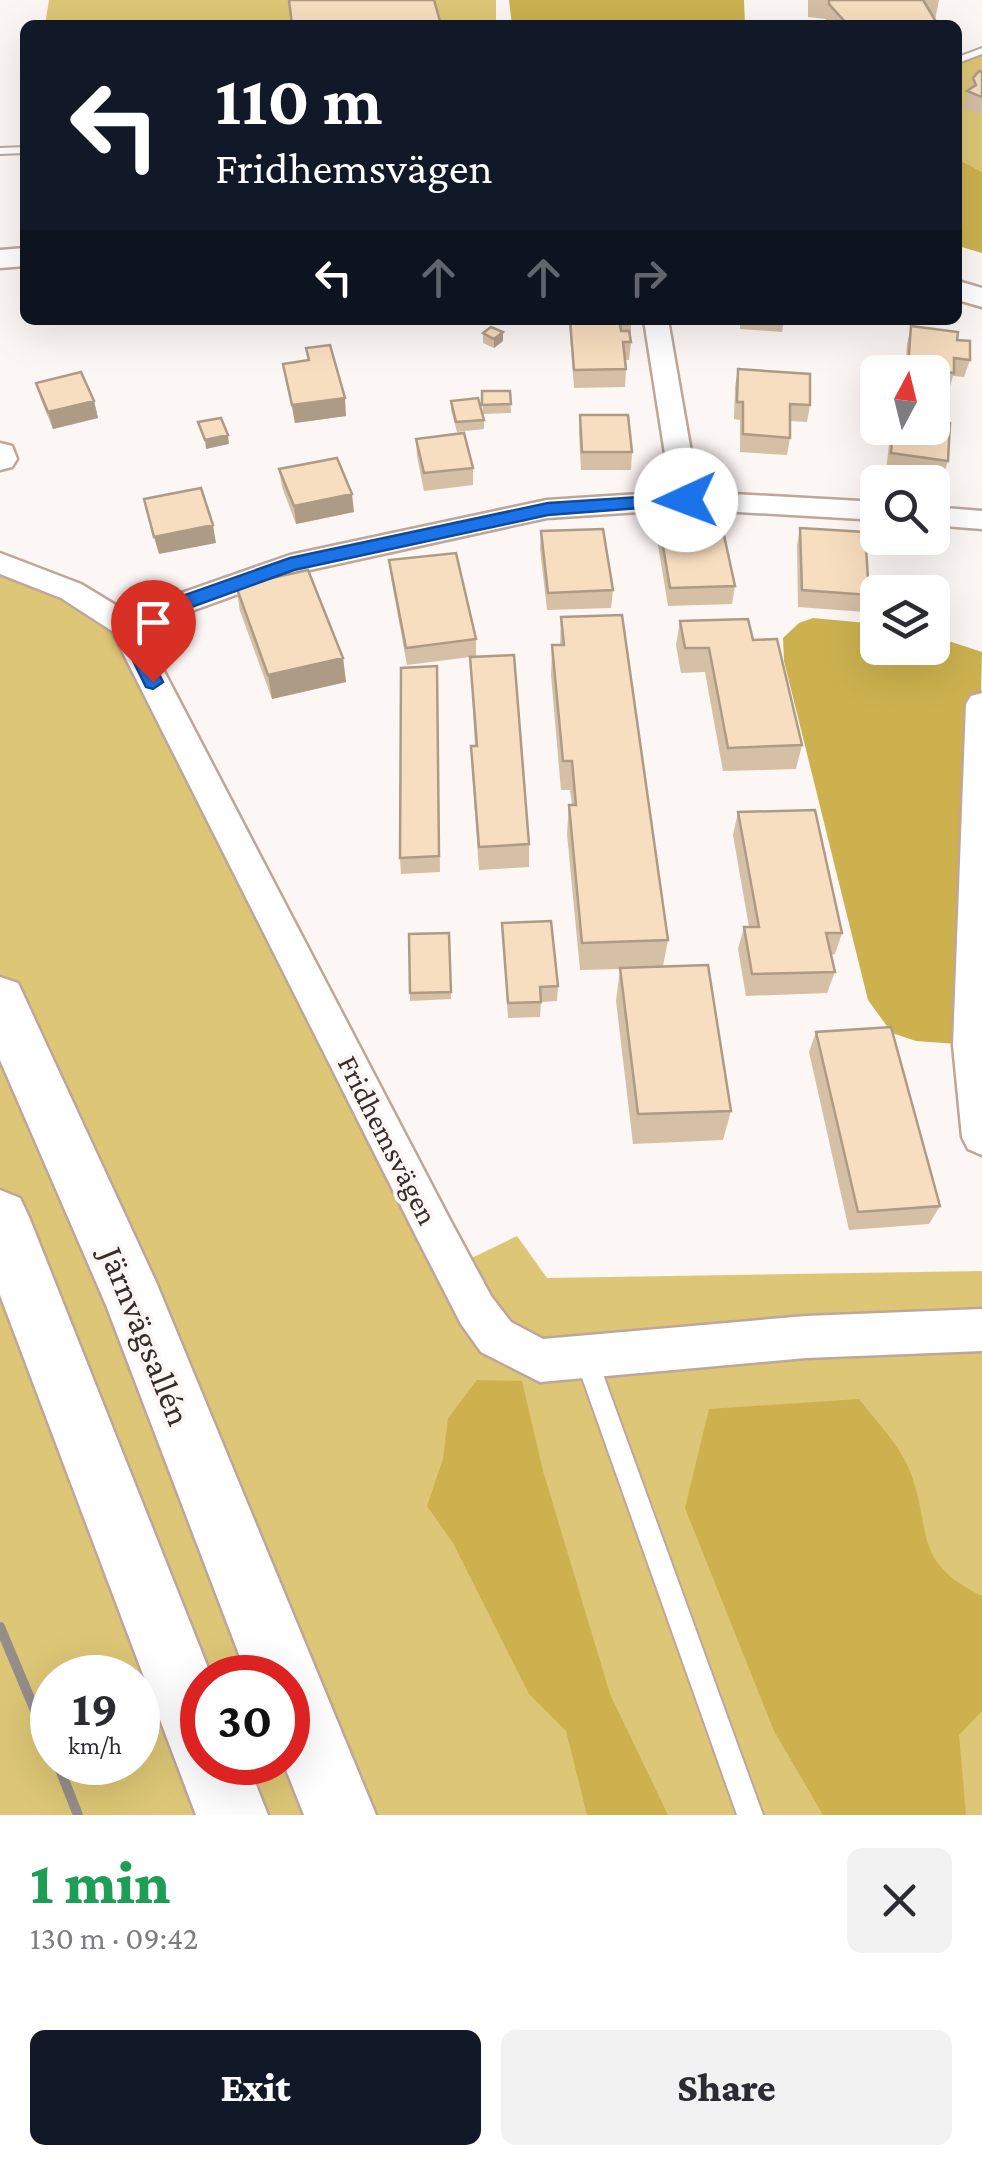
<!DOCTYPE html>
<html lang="en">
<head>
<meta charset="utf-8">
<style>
	body { margin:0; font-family:"Crimson Pro",serif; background:#f2f2f3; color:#2b2b33; height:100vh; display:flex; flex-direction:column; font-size:38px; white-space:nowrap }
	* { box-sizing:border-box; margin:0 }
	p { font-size:32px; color:#7c7c81 }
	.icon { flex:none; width:55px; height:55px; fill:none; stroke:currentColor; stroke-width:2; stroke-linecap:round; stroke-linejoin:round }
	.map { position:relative; height:1815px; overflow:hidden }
	.panel { display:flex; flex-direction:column; background:#fff; flex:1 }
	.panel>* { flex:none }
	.hud { position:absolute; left:20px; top:20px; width:942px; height:305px; border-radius:15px; box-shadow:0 10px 40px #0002; background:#111827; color:#fff; overflow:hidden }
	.needle { width:65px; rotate:7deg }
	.buttons { position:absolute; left:860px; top:355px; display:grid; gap:20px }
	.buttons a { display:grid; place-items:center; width:90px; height:90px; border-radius:15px; background:#fff; box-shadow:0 10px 40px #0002; font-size:50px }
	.speed { position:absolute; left:30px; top:1655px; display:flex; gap:20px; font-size:50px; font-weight:700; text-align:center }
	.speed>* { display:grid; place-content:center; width:130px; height:130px; border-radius:50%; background:#fff; box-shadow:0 10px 40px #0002; line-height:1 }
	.speed small { font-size:25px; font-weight:400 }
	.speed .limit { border:15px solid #d22; background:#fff; color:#111 }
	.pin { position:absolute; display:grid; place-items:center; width:85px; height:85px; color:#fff; margin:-102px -42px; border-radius:50% 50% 50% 0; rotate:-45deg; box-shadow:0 0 10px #0007 }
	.pin .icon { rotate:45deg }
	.me { position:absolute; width:110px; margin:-55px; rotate:268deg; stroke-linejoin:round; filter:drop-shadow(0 0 8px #0008) }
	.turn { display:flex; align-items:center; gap:35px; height:210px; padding:0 30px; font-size:45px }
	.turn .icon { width:130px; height:130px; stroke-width:2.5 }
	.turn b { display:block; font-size:70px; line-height:85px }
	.lanes { display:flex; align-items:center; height:95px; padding:0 30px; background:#0003; justify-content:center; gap:50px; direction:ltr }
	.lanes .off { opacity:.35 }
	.round { display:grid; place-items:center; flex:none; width:105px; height:105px; border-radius:15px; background:#f2f2f3 }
	.overview { display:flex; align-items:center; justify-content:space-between; height:170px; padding:0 30px }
	h1 { font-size:60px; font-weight:800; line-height:75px; color:#1e9e55 }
	.action { display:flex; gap:20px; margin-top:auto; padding:20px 30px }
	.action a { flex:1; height:115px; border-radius:15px; background:#111827; color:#fff; font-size:40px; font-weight:800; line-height:115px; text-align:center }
	.action a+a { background:#f2f2f3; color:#2b2b33 }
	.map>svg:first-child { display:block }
	.green { fill:#ddc675; fill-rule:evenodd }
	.forest { fill:#ccb14e }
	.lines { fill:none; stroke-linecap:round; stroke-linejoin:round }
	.service-casing { stroke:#bfa699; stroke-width:4 }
	.minor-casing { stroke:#bfa699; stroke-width:5 }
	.tertiary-casing { stroke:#bfa699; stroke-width:5 }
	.secondary-casing { stroke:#bfa699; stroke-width:5 }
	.service { fill:#fff; fill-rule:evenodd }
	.minor { fill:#fff; fill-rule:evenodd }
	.tertiary { fill:#fff; fill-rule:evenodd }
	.secondary { fill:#fff; fill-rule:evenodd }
	.rail { stroke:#958d89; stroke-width:10 }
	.wall { fill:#d5bfa5 }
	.shaded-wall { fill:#ae9b86 }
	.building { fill:#f8dec0; stroke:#ae9b86; stroke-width:2.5 }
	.route { fill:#1a73e8; stroke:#114b97; stroke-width:2.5 }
	.labels { text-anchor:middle; stroke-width:8; stroke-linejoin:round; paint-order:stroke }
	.street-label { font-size:30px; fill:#372d28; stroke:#fcf6f4 }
	.near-street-label { font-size:35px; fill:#372d28; stroke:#fcf6f4 }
</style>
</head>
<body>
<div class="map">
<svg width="982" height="1815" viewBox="0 0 982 1815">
	<rect width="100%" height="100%" fill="#fcf6f4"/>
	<path class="green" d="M49,0H496V25H45Z
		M982,51V172L958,159V60Z
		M0,563L124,624L453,1267L517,1236L547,1278L982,1271V1815H0ZM52,1678H138V1762H52ZM202,1678H288V1762H202Z"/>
	<path class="forest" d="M509,0H744L745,25H512Z
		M958,159L982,172V253L958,246Z
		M813,618L877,624L878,648H932L933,636L982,652L972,1045L916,1041L892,1033L868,1000L784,661L783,638L799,623Z
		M477,1380L522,1381L543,1471L610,1694L668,1815H587L566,1731L529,1694L453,1543L427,1506L443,1459L448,1418Z
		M859,1399C875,1420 899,1444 909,1469C934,1531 909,1560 982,1596V1711L959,1735L966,1815H823L774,1731L685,1508L709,1409Z"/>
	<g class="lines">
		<g class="service-casing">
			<path id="service" d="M982,48V54L958,63V57Z
				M25,147V153L0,154V148Z
				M585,1344L593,1347L596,1355L763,1815H737L574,1355L577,1347Z"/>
		</g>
		<g class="minor-casing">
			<path id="minor" d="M644,320H668L698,492L878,502V520L686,509L547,518L296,573L142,629L449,1218L491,1296L511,1322L543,1339L806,1316L982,1309V1351L806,1358L540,1382L481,1352L461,1324L421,1246L112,631L61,598L0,574V553L81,584L127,612L290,555L547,500L671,492Z
				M932,507L982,511V529L932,525Z
				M982,693V1155L968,1149L962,1137L953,1045L966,704L971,696Z"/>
		</g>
		<g class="tertiary-casing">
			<path id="tertiary" d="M25,248V266L0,268V250Z
				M958,281L982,288V307L958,300Z
				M0,443L12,446L17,459L12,467L0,470Z"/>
		</g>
		<g class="secondary-casing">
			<path id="secondary" d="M0,977L18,983L156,1282L376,1815H304L283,1762H288V1678H248L106,1305L0,1060Z
				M0,1190L20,1198L29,1217L212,1678H202V1762H247L268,1815H196L0,1295Z"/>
		</g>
		<use href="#service" class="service"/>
		<use href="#minor" class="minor"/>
		<use href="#tertiary" class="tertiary"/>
		<use href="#secondary" class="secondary"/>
		<path class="rail" d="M0,1627L52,1751
			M57,1762L78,1815"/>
	</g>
	<path class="wall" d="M808,0H939L935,20L938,25H825L826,19L808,17Z
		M982,72V112L979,114L963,108L973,78Z
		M55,320H100L56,323Z
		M569,320H631V342L629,360H625L626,369L625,387L574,388Z
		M740,320H784L782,332L740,329Z
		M911,326L957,340L970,360L964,377L953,376L949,390L932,388V372H905L907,344Z
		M483,333L503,341L494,348L483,343Z
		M306,348L346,416L295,423L283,364L308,361Z
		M738,369L810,405L807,422L790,421V438L787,455L740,452V420L734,419L735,387Z
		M36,383L94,401L98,418L53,429L41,400Z
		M482,391H510L511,413L483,414Z
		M451,401L484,420V429L457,432L451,410Z
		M580,415L632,452L631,470H581L579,432Z
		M891,428H932L948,461L942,478L886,471Z
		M416,439L473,468V485L424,491L417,456Z
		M279,469L354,512L296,524L282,487Z
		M660,528L735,586L732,604L668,606L658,545Z
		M800,528L869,595L865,612L798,607L797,545Z
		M541,531L613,590L611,608L547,610L540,549Z
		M389,560L476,639V656L529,844V867L479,870L472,770L471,746H475L470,657L407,665L391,578Z
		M236,586L343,658L346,682L272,699L240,611Z
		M561,617L668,940L663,966L731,1111L723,1140L633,1144L616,1001L620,969L580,970L567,834L569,805H572L570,790H561L551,675L552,645H560Z
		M680,621L753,640L802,745L796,769L723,771L705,672L681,673L676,645Z
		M437,666L440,872L401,874L400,858Z
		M738,812L842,933L835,954L831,955L835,972L827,993L746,996L738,949L744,927H749L733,835Z
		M502,923L558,986L557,1001L541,1002L540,1017L508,1018Z
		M449,933L451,999L410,1001V993Z
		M816,1032L940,1206L929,1224L849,1230L809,1052Z"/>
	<path class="shaded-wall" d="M503,332V341L494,348V339Z
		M345,398L346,416L295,423L292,405Z
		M94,401L98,418L53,429L48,412Z
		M228,435L229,444L206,449L205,440Z
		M352,494L354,512L296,524L294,506Z
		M213,525L216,543L159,554L154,537Z
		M343,658L346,682L272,699L268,675Z"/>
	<path class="building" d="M289,0H434L441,25H292Z
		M829,0H923L938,25H848L829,4Z
		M979,71L982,72V97L967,91L976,85L973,78Z
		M570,320H631V323H620L621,331H629L631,342H623L626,369L574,370Z
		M911,326L958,332L957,340L970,341V360L954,358V373L908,367Z
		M491,327L503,332L494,339L483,333Z
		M330,345L345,398L292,405L283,364L309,360L306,348Z
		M738,369L810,374V405L790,404V438L743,434V402H737Z
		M81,372L94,401L48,412L36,383Z
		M482,391H510L511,404L482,405Z
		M478,398L484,420L456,422L451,401Z
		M580,415H628L632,452H582Z
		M221,418L228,435L205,440L198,422Z
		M932,421L950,423L948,461L891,453L893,428H932Z
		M464,433L473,468L424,473L416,439Z
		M337,458L352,494L294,506L279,469Z
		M201,488L213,525L154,537L144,499Z
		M722,526L735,586L670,588L660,528Z
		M800,528L865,532L869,595L802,590Z
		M603,529L613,590L548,593L541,531Z
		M456,553L476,639L406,648L389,560Z
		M308,570L343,658L268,675L236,586Z
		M622,615L668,940L582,943L569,805H576L572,761H563L552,645H564L561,617Z
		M748,619L753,640L777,639L802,745L728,748L709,648H685L680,621Z
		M514,655L529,844L479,847L471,746H477L470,657Z
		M437,666L439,856L400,858L401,668Z
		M815,810L842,933H826L835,972L752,974L744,927H759L738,812Z
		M551,921L558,986L540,987L541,1002L508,1003L502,923Z
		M449,933L451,992L410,993L409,934Z
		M708,965L731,1111L638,1114L620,968Z
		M891,1027L940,1206L858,1212L816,1032Z"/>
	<path class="route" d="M686,494L692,496V504L548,515L294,570L136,627L163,682L153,689L146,687L115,624L117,619L290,558L548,503Z"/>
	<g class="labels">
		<g class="street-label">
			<text transform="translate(388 1140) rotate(63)" y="10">Fridhemsvägen</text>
		</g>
		<g class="near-street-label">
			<text transform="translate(146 1336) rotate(68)" y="12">Järnvägsallén</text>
		</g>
	</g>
</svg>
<div class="buttons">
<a><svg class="needle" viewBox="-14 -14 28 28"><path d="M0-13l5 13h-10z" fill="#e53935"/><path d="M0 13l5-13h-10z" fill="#7c7c81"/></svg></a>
<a><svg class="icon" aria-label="search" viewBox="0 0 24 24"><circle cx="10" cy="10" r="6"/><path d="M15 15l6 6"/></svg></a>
<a><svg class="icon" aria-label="layers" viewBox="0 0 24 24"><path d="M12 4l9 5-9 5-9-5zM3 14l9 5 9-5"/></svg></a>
</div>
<div class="speed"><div>19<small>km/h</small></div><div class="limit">30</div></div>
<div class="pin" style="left:153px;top:682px;background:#d93025"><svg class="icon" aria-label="arrive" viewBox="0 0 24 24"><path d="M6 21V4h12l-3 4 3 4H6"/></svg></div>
<svg class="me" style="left:686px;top:500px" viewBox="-20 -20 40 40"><circle r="19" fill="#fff"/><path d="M0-13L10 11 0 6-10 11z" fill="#1a73e8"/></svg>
<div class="hud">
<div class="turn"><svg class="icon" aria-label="left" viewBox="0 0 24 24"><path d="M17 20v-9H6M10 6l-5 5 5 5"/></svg><div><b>110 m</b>Fridhemsvägen</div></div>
<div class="lanes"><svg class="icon" aria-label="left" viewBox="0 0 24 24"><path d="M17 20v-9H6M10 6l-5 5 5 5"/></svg><svg class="icon off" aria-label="ahead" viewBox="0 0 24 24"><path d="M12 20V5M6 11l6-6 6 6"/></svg><svg class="icon off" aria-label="ahead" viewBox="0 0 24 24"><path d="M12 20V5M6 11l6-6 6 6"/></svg><svg class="icon off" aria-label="right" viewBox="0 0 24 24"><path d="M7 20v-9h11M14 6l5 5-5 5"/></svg></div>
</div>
</div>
<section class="panel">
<div class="overview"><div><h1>1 min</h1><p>130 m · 09:42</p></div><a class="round"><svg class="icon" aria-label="close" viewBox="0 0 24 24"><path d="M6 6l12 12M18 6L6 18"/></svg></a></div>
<div class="action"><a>Exit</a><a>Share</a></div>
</section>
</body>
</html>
